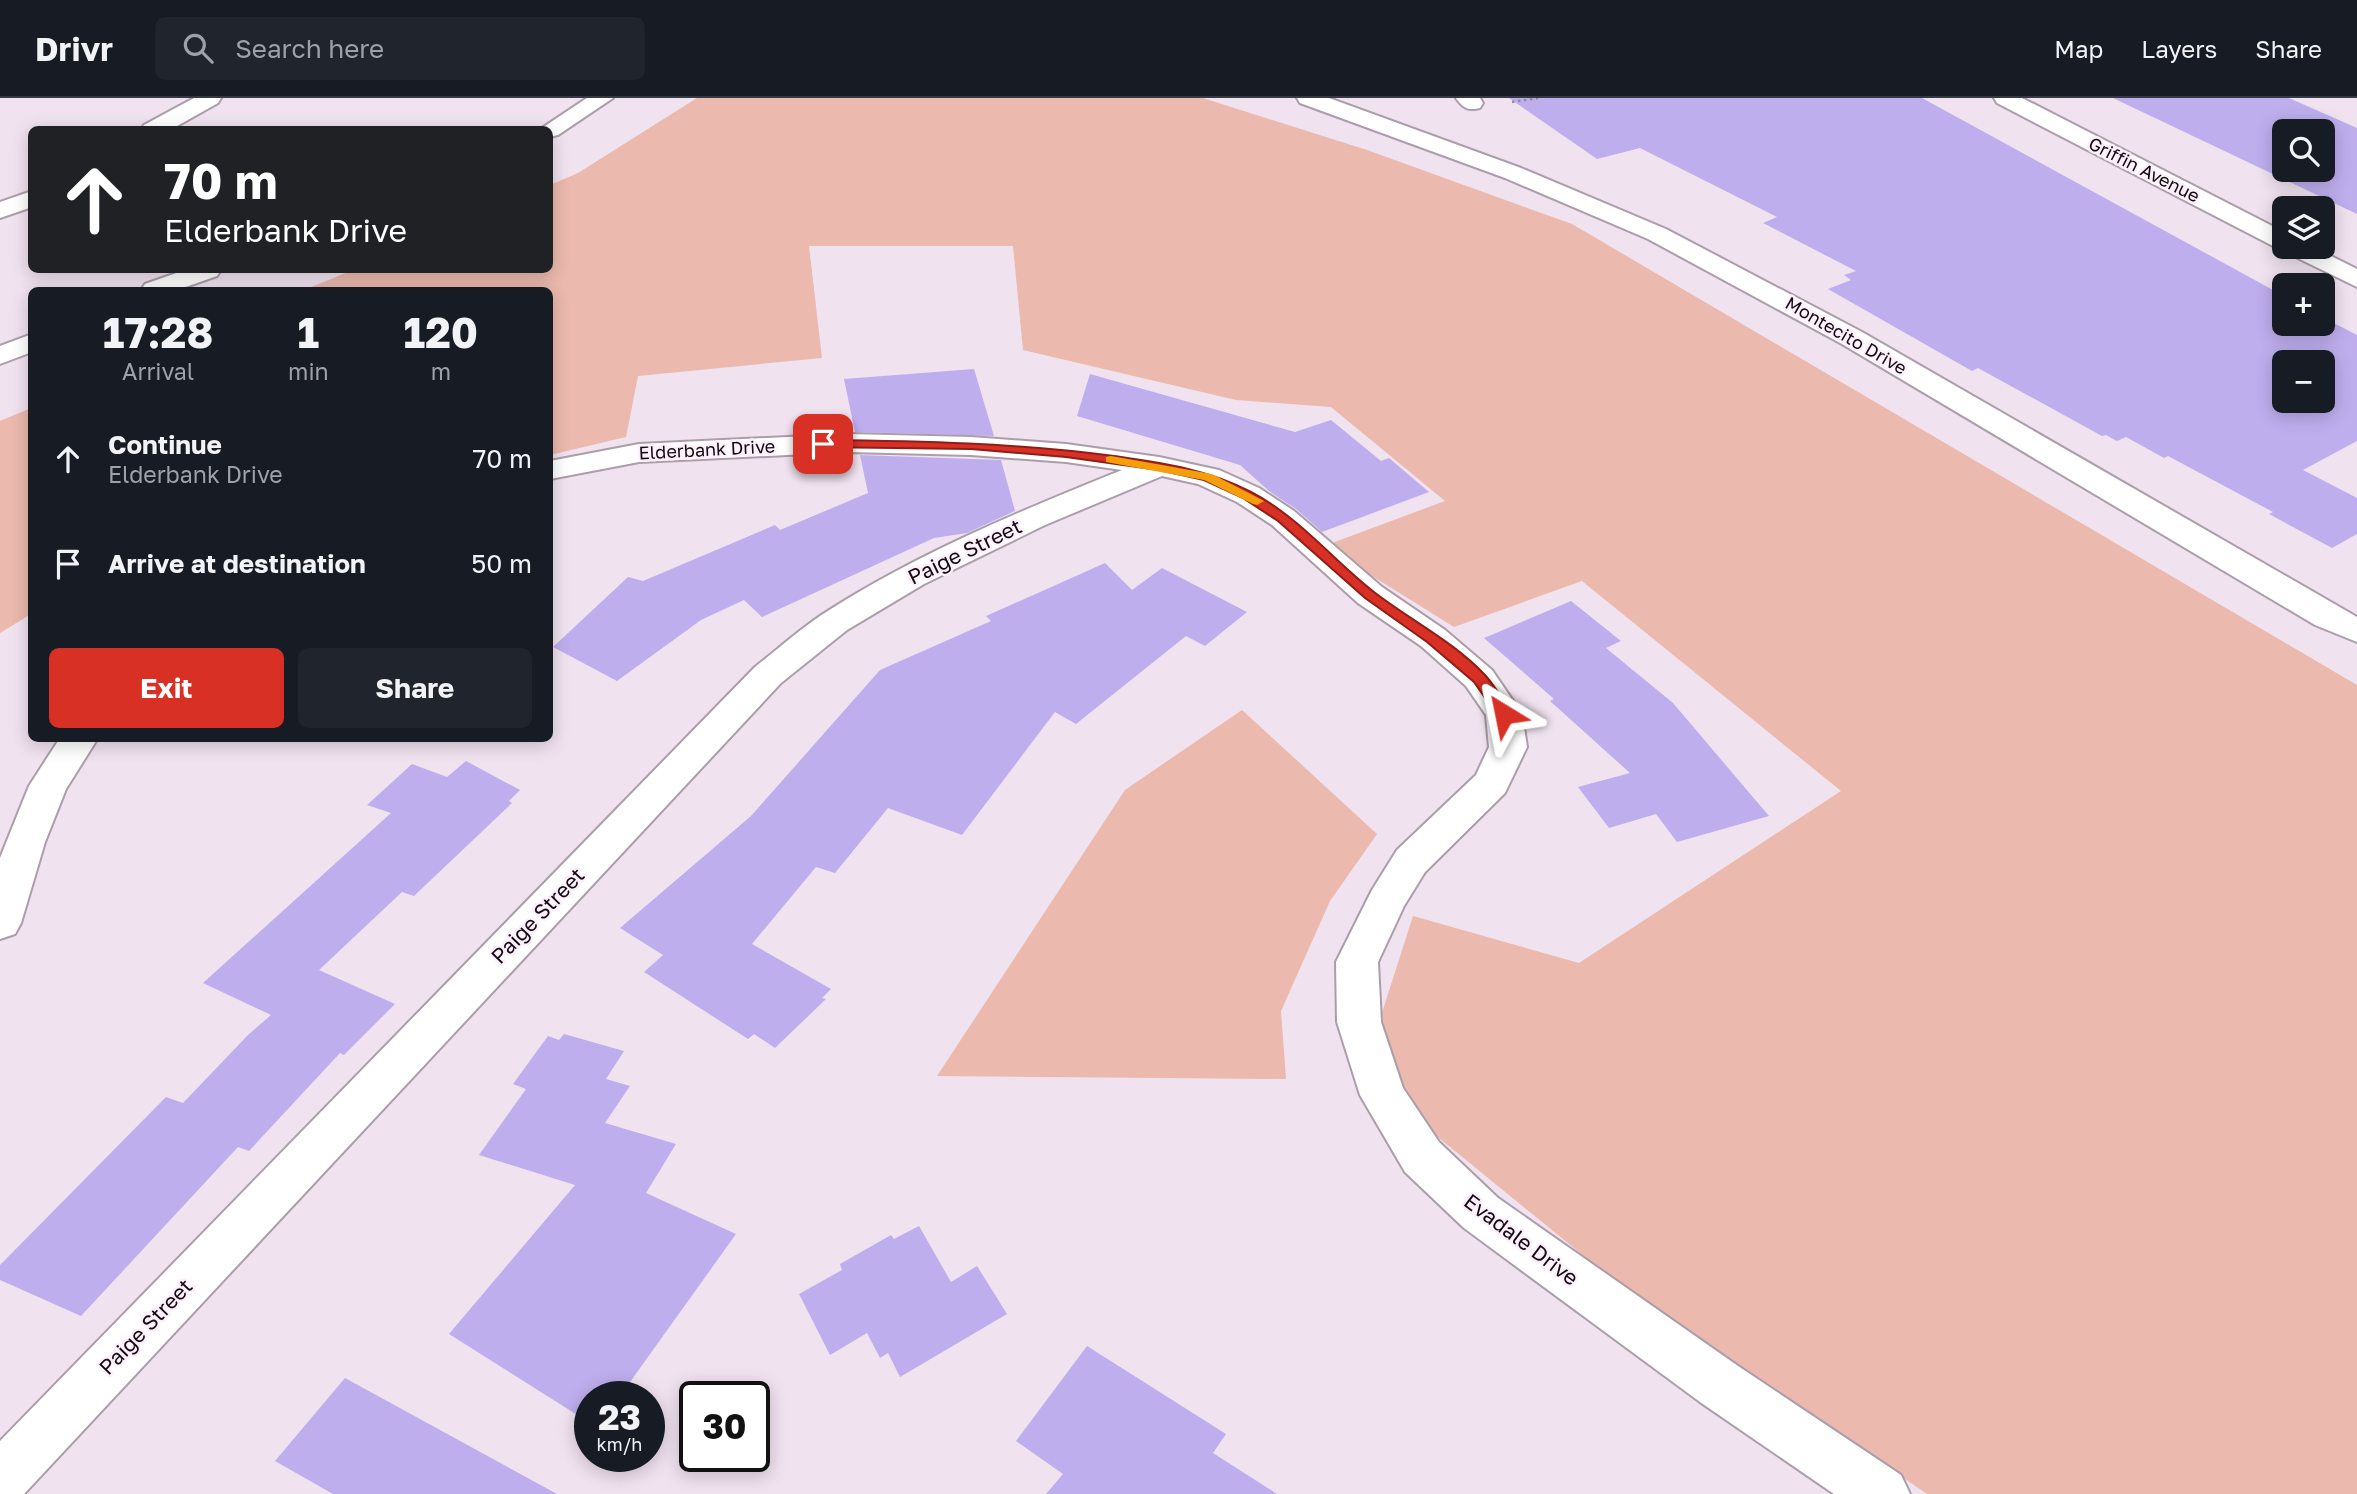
<!DOCTYPE html>
<html lang="en">
<head>
<meta charset="utf-8">
<style>
	body { margin:0; font-family:"Golos Text",sans-serif; background:#20242c; color:#f1f3f6; height:100vh; display:flex; flex-direction:column; font-size:26px; white-space:nowrap }
	* { box-sizing:border-box; margin:0 }
	p { font-size:23px; color:#9ea1a6 }
	.icon { flex:none; width:38px; height:38px; fill:none; stroke:currentColor; stroke-width:2; stroke-linecap:round; stroke-linejoin:round }
	.map { position:relative; flex:1; overflow:hidden }
	.details { position:absolute; left:28px; top:189px; width:525px; height:455px; display:flex; flex-direction:column; background:#171b24; border-radius:10px; box-shadow:0 4px 18px #0003 }
	.details>* { flex:none }
	.hud { position:absolute; left:28px; top:28px; width:525px; height:147px; border-radius:10px; box-shadow:0 4px 18px #0003; background:#202124; color:#fff; overflow:hidden }
	.tools { position:absolute; left:2272px; top:21px; display:grid; gap:14px }
	.tools a { display:grid; place-items:center; width:63px; height:63px; border-radius:10px; background:#171b24; box-shadow:0 4px 18px #0003; font-size:35px }
	.speed { position:absolute; left:574px; top:1283px; display:flex; gap:14px; font-size:35px; font-weight:700; text-align:center }
	.speed>* { display:grid; place-content:center; width:91px; height:91px; border-radius:50%; background:#171b24; box-shadow:0 4px 18px #0003; line-height:1 }
	.speed small { font-size:18px; font-weight:400 }
	.speed .limit { border:4px solid #111; border-radius:10px; background:#fff; color:#111 }
	.pin { position:absolute; display:grid; place-items:center; width:60px; height:60px; color:#fff; margin:-30px; border-radius:14px; box-shadow:0 4px 10px #0006 }
	.me { position:absolute; width:77px; margin:-38px; rotate:325deg; stroke-linejoin:round; filter:drop-shadow(0 0 5px #0008) }
	.turn { display:flex; align-items:center; gap:24px; height:147px; padding:0 21px; font-size:32px }
	.turn .icon { width:91px; height:91px; stroke-width:2.5 }
	.turn b { display:block; font-size:49px; line-height:60px }
	.eta { display:flex; justify-content:space-evenly; align-items:center; height:119px; text-align:center }
	.eta b { font-size:42px; font-weight:700; line-height:49px }
	.cta { display:flex; gap:14px; margin-top:auto; padding:14px 21px }
	.cta a { flex:1; height:80px; border-radius:10px; background:#d93025; color:#fff; font-size:28px; font-weight:700; line-height:80px; text-align:center }
	.cta a+a { background:#20242c; color:#f1f3f6 }
	ul { padding:0; list-style:none }
	li { display:flex; align-items:center; gap:21px; height:105px; padding:0 21px }
	li div { flex:1 }
	li b { display:block; font-size:26px }
	li em { font-style:normal }
	header { display:flex; align-items:center; gap:42px; box-sizing:border-box; height:98px; padding:0 35px; background:#171b24; border-bottom:2px solid #363941 }
	header strong { font-size:33px }
	nav { display:flex; gap:38px; margin-inline-start:auto; font-size:24px }
	.search { width:490px; height:63px; background:#20242c; display:flex; align-items:center; gap:18px; box-sizing:border-box; padding:0 24px; border-radius:10px; color:#9ea1a6; font-size:26px }
	.map>svg:first-child { display:block }
	.green { fill:#ebb9ad }
	.building { fill:#beaeee; fill-rule:evenodd }
	.lines { fill:none; stroke-linecap:round; stroke-linejoin:round }
	.street-casing { stroke:#ab9eaa; stroke-width:4 }
	.secondary-casing { stroke:#ab9eaa; stroke-width:4 }
	.path { stroke:#948a93; stroke-width:2.5; stroke-dasharray:2.5 3.5; stroke-linecap:butt }
	.street { fill:#fff; fill-rule:evenodd }
	.secondary { fill:#fff; fill-rule:evenodd }
	.route { fill:#d93025; stroke:#8d1f18; stroke-width:2 }
	.slow { fill:#f59e0b }
	.labels { text-anchor:middle; stroke-width:5; stroke-linejoin:round; paint-order:stroke }
	.far-street-label { font-size:18px; fill:#110c10; stroke:#feeffd }
	.street-label { font-size:21px; fill:#110c10; stroke:#feeffd }
</style>
</head>
<body>
<header>
<strong>Drivr</strong>
<div class="search"><svg class="icon" aria-label="search" viewBox="0 0 24 24"><circle cx="10" cy="10" r="6"/><path d="M15 15l6 6"/></svg>Search here</div>
<nav><a>Map</a><a>Layers</a><a>Share</a></nav>
</header>
<div class="map">
<svg width="2357" height="1396" viewBox="0 0 2357 1396">
	<rect width="100%" height="100%" fill="#f0e2ef"/>
	<path class="green" d="M697,0H1203L1367,52L1572,126L2357,587V1396H1927L1607,1177L1417,1022L1379,924L1413,818L1579,865L1841,693L1582,483L1454,529L1324,448L1445,403L1331,309L1236,302L1023,252L1013,148H809L822,260L638,278L626,339L550,357V192H304L353,172H550V87L578,75Z
		M31,310V516L0,535V323Z
		M1242,612L1377,736L1330,803L1281,913L1286,981L937,978L1125,692Z"/>
	<path class="building" d="M1509,0H1922L2284,198V226H2322V219L2357,237V343L2303,372L2357,400V436L2332,450L2269,416L2273,414L2168,358L2164,360L2126,339L2117,343L2106,337L2102,338L1978,270L1972,273L1828,191L1851,182L1844,177L1856,173L1763,125L1777,119L1640,50L1597,61ZM2284,264H2322V303H2284Z
		M2113,0H2289L2357,30V116ZM2284,33H2322V72H2284Z
		M974,271L994,338L855,334L844,281Z
		M1090,276L1295,334L1331,322L1381,363L1389,360L1429,394L1322,434L1296,411L1269,393L1240,367L1077,318Z
		M860,357L1001,362L1015,413L967,435L934,440L762,519L744,502L701,522L617,583L553,549L628,479L643,483L775,427L780,432L868,395Z
		M1105,465L1132,492L1162,470L1247,514L1205,548L1186,538L1076,626L1055,614L962,737L888,710L835,775L816,769L752,846L831,891L822,900L826,901L775,950L754,936L748,941L644,874L663,857L620,830L751,718L880,572L991,523L986,518Z
		M1571,503L1621,543L1606,550L1673,605L1769,718L1677,744L1656,716L1609,730L1578,689L1630,675L1550,603L1554,601L1484,540Z
		M466,663L520,692L509,703L512,705L414,798L402,794L319,872L395,906L344,957L340,955L249,1053L238,1049L81,1218L0,1182V1167L166,999L183,1005L248,937L271,917L203,885L391,715L367,707L412,666L447,679Z
		M564,936L624,953L606,981L630,988L605,1025L676,1046L646,1095L736,1136L620,1298H590V1325L449,1236L575,1087L479,1057L526,991L513,986L548,938L559,942Z
		M919,1128L951,1184L977,1168L1007,1216L900,1279L888,1255L880,1260L867,1235L830,1257L799,1196L842,1172L840,1166L891,1137L894,1141Z
		M1087,1248L1226,1336L1213,1355L1277,1396H1046L1063,1376L1016,1343Z
		M345,1280L557,1396H333L275,1363Z"/>
	<g class="lines">
		<g class="street-casing">
			<path id="street" d="M194,0H221L218,5L170,32H141L144,27Z
				M587,0H613L558,37L550,39V32H539Z
				M1297,0H1329L1521,70L1666,131L1862,234L2357,519V544L2315,527L1842,246L1648,141L1505,80L1300,5Z
				M1456,0H1480L1483,5L1480,10C1468,13 1463,10 1456,0Z
				M32,93V109L0,120V104Z
				M185,172H221L217,178L177,192H141L145,186Z
				M32,236V254L0,266V248Z
				M849,336L971,339L1066,346L1159,359L1219,372L1259,390L1294,413L1382,489L1445,532L1492,572L1522,616L1527,649L1505,695L1425,774L1404,808L1378,864L1381,924L1403,990L1439,1044L1498,1100L1738,1268L1901,1377L1910,1396H1834L1700,1304L1464,1130L1405,1074L1360,997L1337,924L1336,864L1372,792L1397,752L1476,677L1489,649L1486,617L1466,588L1421,548L1358,505L1272,427L1237,404L1198,386L1162,378L1045,427L924,486L847,532L781,585L24,1396H0V1343L755,569C778,551 799,532 823,516C916,456 1020,413 1122,372L1066,364L971,357L849,354L639,364L550,381V363L639,346Z
				M60,640H98L66,691L45,744L21,825L15,836L0,841V760L29,688Z"/>
		</g>
		<g class="secondary-casing">
			<path id="secondary" d="M1994,0H2022L2284,134V149H2313L2357,171V189L2275,149L1997,5Z"/>
		</g>
		<path class="path" d="M1512,4L1539,0"/>
		<use href="#street" class="street"/>
		<use href="#secondary" class="secondary"/>
	</g>
	<path class="route" d="M823,342C920,343 1017,345 1114,358C1162,365 1208,371 1251,394C1299,419 1333,462 1374,494C1410,522 1453,543 1485,577C1495,588 1504,603 1512,616L1509,620H1499L1474,584L1427,544L1365,500L1278,423L1243,400L1204,382L1159,372L1066,359L971,351L818,349L817,346Z"/>
	<path class="slow" d="M1111,358L1212,376L1264,403L1257,407L1253,406L1204,382L1106,364V359Z"/>
	<g class="labels">
		<g class="far-street-label">
			<text transform="translate(2144 72) rotate(27)" y="6">Griffin Avenue</text>
			<text transform="translate(1846 238) rotate(30)" y="6">Montecito Drive</text>
			<text transform="translate(707 352) rotate(-3)" y="6">Elderbank Drive</text>
		</g>
		<g class="street-label">
			<text transform="translate(965 454) rotate(-26)" y="7">Paige Street</text>
			<text transform="translate(538 818) rotate(-46)" y="7">Paige Street</text>
			<text transform="translate(1521 1142) rotate(37)" y="7">Evadale Drive</text>
			<text transform="translate(146 1229) rotate(-46)" y="7">Paige Street</text>
		</g>
	</g>
</svg>
<div class="tools">
<a><svg class="icon" aria-label="search" viewBox="0 0 24 24"><circle cx="10" cy="10" r="6"/><path d="M15 15l6 6"/></svg></a>
<a><svg class="icon" aria-label="layers" viewBox="0 0 24 24"><path d="M12 4l9 5-9 5-9-5zM3 14l9 5 9-5"/></svg></a>
<a>+</a>
<a>−</a>
</div>
<div class="speed"><div>23<small>km/h</small></div><div class="limit">30</div></div>
<div class="pin" style="left:823px;top:346px;background:#d93025"><svg class="icon" aria-label="arrive" viewBox="0 0 24 24"><path d="M6 21V4h12l-3 4 3 4H6"/></svg></div>
<svg class="me" style="left:1504px;top:616px" viewBox="-20 -20 40 40"><path d="M0-17L14 15 0 8-14 15z" fill="#d93025" stroke="#fff" stroke-width="4"/></svg>
<div class="hud">
<div class="turn"><svg class="icon" aria-label="ahead" viewBox="0 0 24 24"><path d="M12 20V5M6 11l6-6 6 6"/></svg><div><b>70 m</b>Elderbank Drive</div></div>
</div>
<section class="details">
<div class="eta">
<div><b>17:28</b><p>Arrival</p></div>
<div><b>1</b><p>min</p></div>
<div><b>120</b><p>m</p></div>
</div>
<ul>
<li><svg class="icon" aria-label="ahead" viewBox="0 0 24 24"><path d="M12 20V5M6 11l6-6 6 6"/></svg><div><b>Continue</b><p>Elderbank Drive</p></div><em>70 m</em></li>
<li><svg class="icon" aria-label="arrive" viewBox="0 0 24 24"><path d="M6 21V4h12l-3 4 3 4H6"/></svg><div><b>Arrive at destination</b></div><em>50 m</em></li>
</ul>
<div class="cta"><a>Exit</a><a>Share</a></div>
</section>
</div>
</body>
</html>
